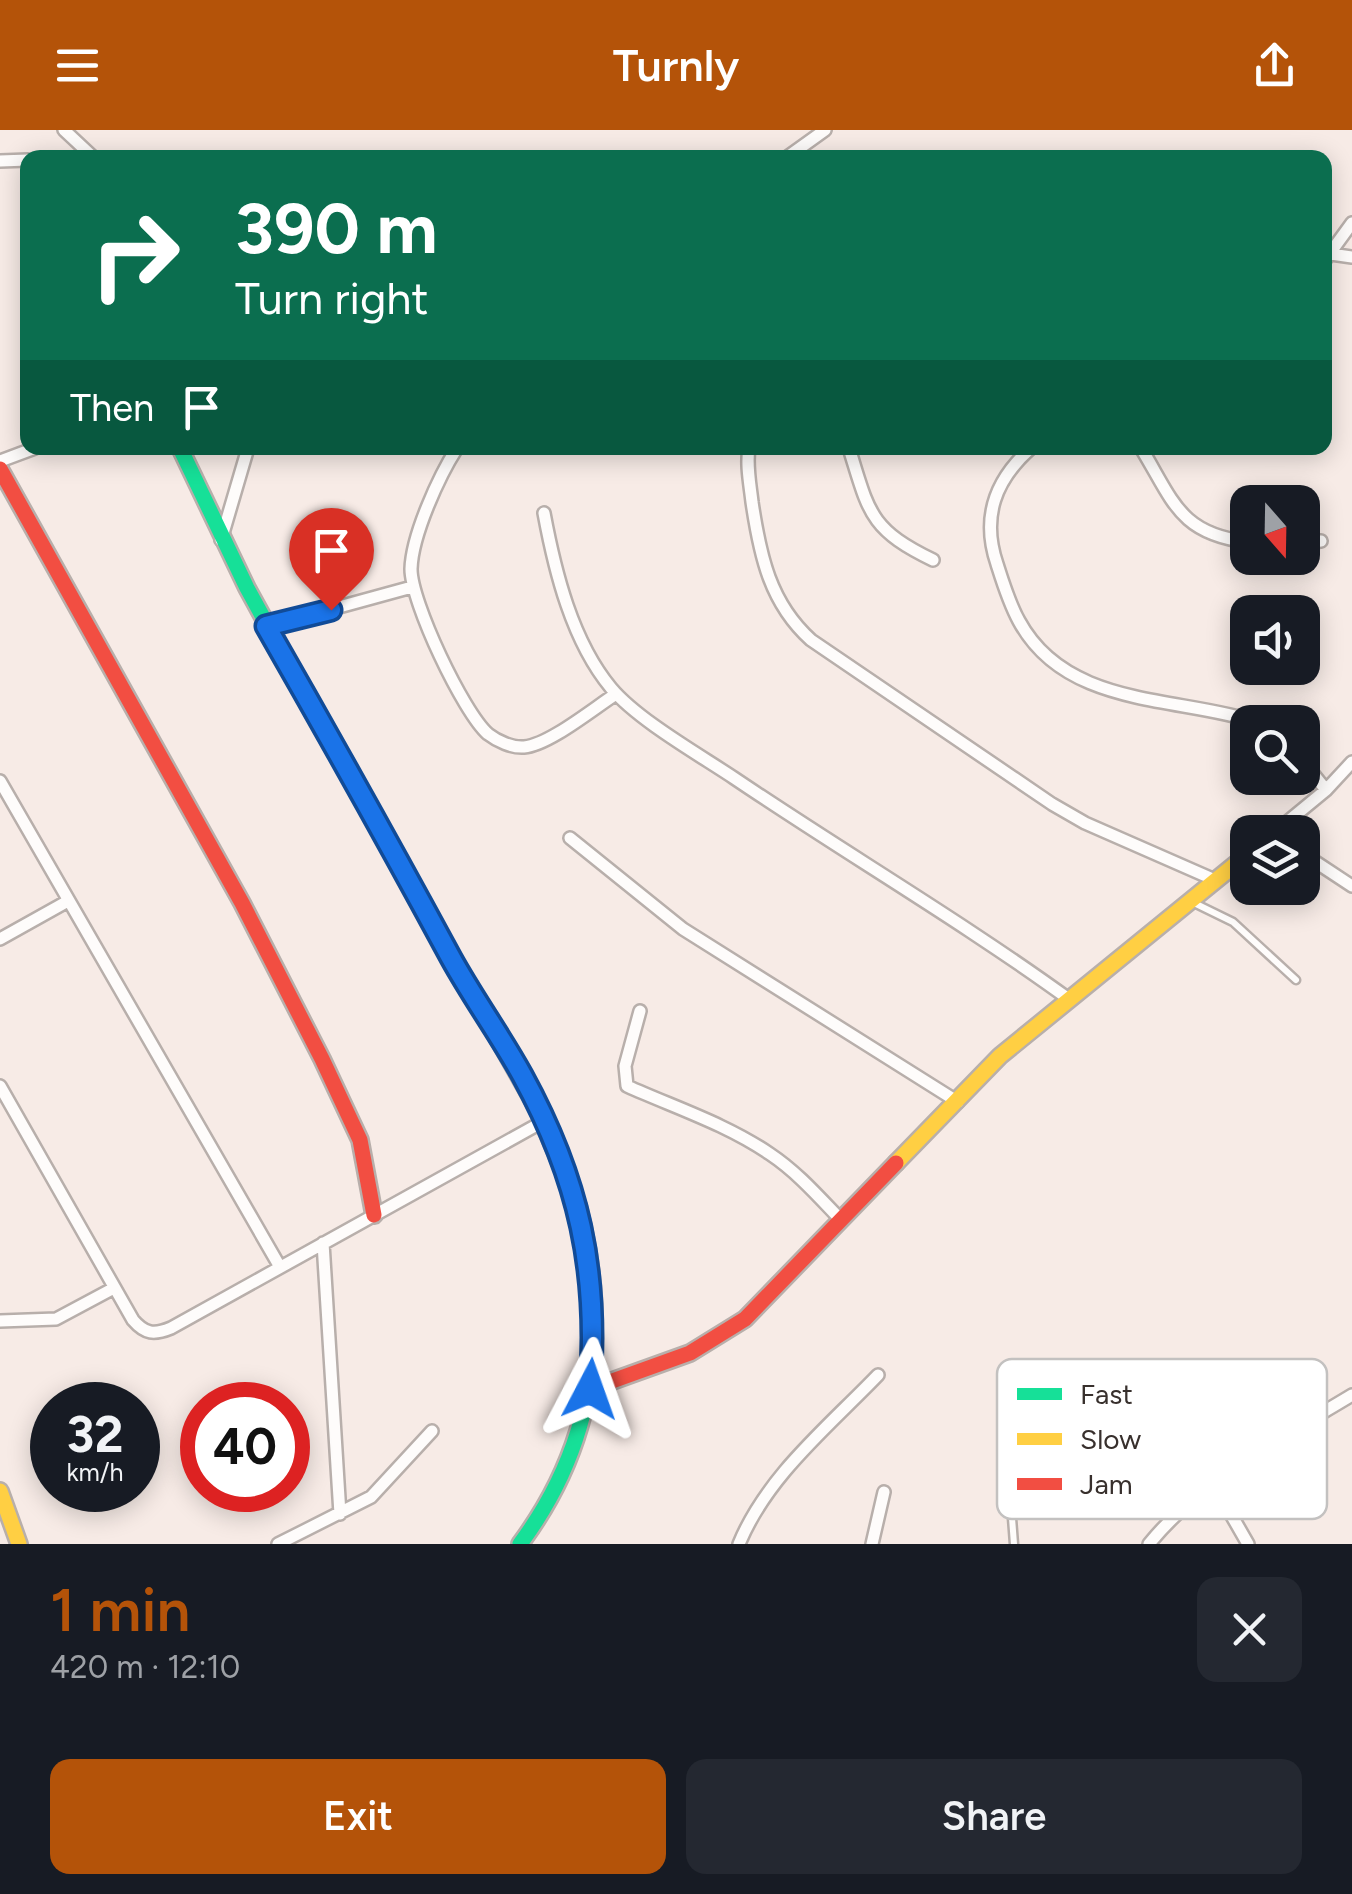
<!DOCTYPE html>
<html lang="en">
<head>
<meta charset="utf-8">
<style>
	body { margin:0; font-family:Figtree,sans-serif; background:#242831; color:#f1f3f6; height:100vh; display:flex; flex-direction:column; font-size:38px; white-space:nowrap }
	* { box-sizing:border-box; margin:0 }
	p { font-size:32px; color:#9ea1a6 }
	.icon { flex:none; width:55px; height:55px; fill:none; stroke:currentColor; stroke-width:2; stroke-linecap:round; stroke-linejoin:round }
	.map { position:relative; height:1414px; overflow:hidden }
	.details { display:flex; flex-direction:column; background:#171b24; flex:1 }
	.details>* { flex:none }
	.guide { position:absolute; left:20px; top:20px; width:1312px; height:305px; border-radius:20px; box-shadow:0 5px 25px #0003; background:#0b6e4f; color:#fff; overflow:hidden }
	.needle { width:65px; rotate:160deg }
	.fabs { position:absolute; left:1230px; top:355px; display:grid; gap:20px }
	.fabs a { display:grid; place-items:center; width:90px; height:90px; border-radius:20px; background:#171b24; box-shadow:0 5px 25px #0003; font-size:50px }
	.speed { position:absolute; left:30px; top:1252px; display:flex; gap:20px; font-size:50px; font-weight:700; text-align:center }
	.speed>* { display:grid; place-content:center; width:130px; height:130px; border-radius:50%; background:#171b24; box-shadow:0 5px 25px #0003; line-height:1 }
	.speed small { font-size:25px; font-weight:400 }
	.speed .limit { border:15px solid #d22; background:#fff; color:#111 }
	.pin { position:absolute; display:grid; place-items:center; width:85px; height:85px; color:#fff; margin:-102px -42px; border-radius:50% 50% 50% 0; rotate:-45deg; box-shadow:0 0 10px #0007 }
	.pin .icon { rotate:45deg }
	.me { position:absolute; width:110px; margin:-55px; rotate:4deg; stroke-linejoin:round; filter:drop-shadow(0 0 8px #0008) }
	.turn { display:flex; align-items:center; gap:35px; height:210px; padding:0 50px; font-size:45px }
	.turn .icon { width:130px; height:130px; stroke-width:2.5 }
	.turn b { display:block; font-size:70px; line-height:85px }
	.then { display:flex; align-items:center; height:95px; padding:0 50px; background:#0003; gap:20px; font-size:38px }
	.round { display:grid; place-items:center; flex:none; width:105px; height:105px; border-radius:20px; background:#242831 }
	.summary { display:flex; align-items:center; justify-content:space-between; height:170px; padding:0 50px }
	h1 { font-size:60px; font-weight:600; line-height:75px; color:#b45309 }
	.primary-button { display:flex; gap:20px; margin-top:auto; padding:20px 50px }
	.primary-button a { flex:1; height:115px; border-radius:20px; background:#b45309; color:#fff; font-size:40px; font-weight:600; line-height:115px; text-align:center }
	.primary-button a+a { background:#242831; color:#f1f3f6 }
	header { display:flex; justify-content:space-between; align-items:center; height:130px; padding:0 50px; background:#b45309; color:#fff; font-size:45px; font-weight:600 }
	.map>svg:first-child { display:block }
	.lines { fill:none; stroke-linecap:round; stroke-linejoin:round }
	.lane-casing { stroke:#b8afab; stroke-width:11 }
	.street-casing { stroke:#b8afab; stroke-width:16 }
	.fast-casing { stroke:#b8afab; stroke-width:20 }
	.slow-casing { stroke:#b8afab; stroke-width:20 }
	.jam-casing { stroke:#b8afab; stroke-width:20 }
	.lane { stroke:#fefcfb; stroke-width:6 }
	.street { stroke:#fefcfb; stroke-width:11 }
	.fast { stroke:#16e098; stroke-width:15 }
	.slow { stroke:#ffcf43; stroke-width:15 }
	.jam { stroke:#f24e42; stroke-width:15 }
	.route-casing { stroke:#114b97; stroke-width:25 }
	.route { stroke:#1a73e8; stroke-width:18 }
	.key { fill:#fff; stroke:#c3c1c0; stroke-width:2.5 }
	.key-label { font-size:28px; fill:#38302d }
</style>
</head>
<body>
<header><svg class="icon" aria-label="menu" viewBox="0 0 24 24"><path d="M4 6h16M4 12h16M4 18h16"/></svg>Turnly<svg class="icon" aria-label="share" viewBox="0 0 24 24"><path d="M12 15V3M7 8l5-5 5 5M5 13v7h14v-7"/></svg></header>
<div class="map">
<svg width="1352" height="1414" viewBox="0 0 1352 1414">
	<rect width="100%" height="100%" fill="#f7ebe6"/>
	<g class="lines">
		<g class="lane-casing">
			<path id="lane" d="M1190,771L1233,792L1296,850
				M1010,1362L1014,1414"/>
		</g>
		<g class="street-casing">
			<path id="street" d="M64,0L94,28
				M786,28L825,0
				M0,31L28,30
				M1331,124L1352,127
				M1325,130L1352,93
				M457,318C439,346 412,405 411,439C411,472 463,582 488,604C497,611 512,618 524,617C549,615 594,578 616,564
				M749,318C746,335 750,354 752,372C760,426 770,473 811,510L1052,674L1085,693L1215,750
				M849,318C869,382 869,399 933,430
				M1031,318C995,350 981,387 997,434C1003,453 1009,473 1019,491C1066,578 1176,566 1257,592
				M1141,318C1173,370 1179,404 1248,412
				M0,331L35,318
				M544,383C555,442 572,511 611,558C638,590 698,624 734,648C845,723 961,791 1070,870
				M221,410L248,318
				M1302,413L1321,411
				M266,497L412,457
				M1302,630L1326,660
				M0,651L280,1137
				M1275,702L1326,660L1352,632
				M570,708L683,799L958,972
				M1302,723L1352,756
				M0,809L68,771
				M640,881L625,936L627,956C676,978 726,994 770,1024C797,1042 818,1066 840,1089
				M0,956L133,1190C145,1204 154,1205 171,1198L544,991
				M323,1113L340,1384
				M0,1191L56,1189L114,1158
				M1213,1353L1248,1414
				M278,1414L371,1367L432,1301
				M739,1414C767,1346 828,1297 878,1245
				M872,1414L884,1362
				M1149,1414C1202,1349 1281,1308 1352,1265"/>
		</g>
		<g class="fast-casing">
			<path id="fast" d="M180,318L247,458L374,689
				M520,1414C596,1312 610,1198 578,1076"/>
		</g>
		<g class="slow-casing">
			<path id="slow" d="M374,689L537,978L578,1076
				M896,1033L1000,926L1248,724
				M0,1361L19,1414"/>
		</g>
		<g class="jam-casing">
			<path id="jam" d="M0,339L242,773L322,929L360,1010L374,1085
				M590,1259L690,1223L745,1189L896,1033"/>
		</g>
		<use href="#lane" class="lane"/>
		<use href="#street" class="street"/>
		<use href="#fast" class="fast"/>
		<use href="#slow" class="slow"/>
		<use href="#jam" class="jam"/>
	</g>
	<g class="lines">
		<g class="route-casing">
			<path id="route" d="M331,480L266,496C329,606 391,717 451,828C473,868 500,905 522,945C579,1049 599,1141 590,1259"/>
		</g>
		<use href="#route" class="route"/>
	</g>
	<rect x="997" y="1229" width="330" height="160" rx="15" class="key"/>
	<rect x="1017" y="1258" width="45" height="12" fill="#16e098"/>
	<rect x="1017" y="1303" width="45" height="12" fill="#ffcf43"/>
	<rect x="1017" y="1348" width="45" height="12" fill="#f24e42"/>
	<g class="key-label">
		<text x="1080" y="1274">Fast</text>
		<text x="1080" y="1319">Slow</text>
		<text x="1080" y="1364">Jam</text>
	</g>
</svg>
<div class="fabs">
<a><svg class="needle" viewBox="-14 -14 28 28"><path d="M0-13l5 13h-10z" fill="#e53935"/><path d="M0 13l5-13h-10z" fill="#9ea1a6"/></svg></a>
<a><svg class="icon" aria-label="sound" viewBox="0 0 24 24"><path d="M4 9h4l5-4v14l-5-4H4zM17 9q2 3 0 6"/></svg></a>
<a><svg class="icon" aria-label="search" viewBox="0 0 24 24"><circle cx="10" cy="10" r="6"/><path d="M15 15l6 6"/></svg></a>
<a><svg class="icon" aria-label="layers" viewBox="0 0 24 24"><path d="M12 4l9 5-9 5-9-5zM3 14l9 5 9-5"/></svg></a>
</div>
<div class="speed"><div>32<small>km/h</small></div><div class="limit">40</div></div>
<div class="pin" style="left:331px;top:480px;background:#d93025"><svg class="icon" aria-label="arrive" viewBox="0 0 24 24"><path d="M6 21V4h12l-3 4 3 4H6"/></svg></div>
<svg class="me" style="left:590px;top:1259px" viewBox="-20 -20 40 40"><path d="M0-17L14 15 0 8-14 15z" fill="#1a73e8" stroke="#fff" stroke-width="4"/></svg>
<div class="guide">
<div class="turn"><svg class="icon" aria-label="right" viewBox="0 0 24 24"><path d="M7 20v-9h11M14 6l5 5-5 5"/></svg><div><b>390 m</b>Turn right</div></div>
<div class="then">Then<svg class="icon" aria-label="arrive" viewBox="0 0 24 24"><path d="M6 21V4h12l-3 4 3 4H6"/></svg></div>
</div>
</div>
<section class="details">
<div class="summary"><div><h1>1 min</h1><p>420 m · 12:10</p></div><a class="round"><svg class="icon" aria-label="close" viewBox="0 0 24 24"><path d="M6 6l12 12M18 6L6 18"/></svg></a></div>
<div class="primary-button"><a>Exit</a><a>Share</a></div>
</section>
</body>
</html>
